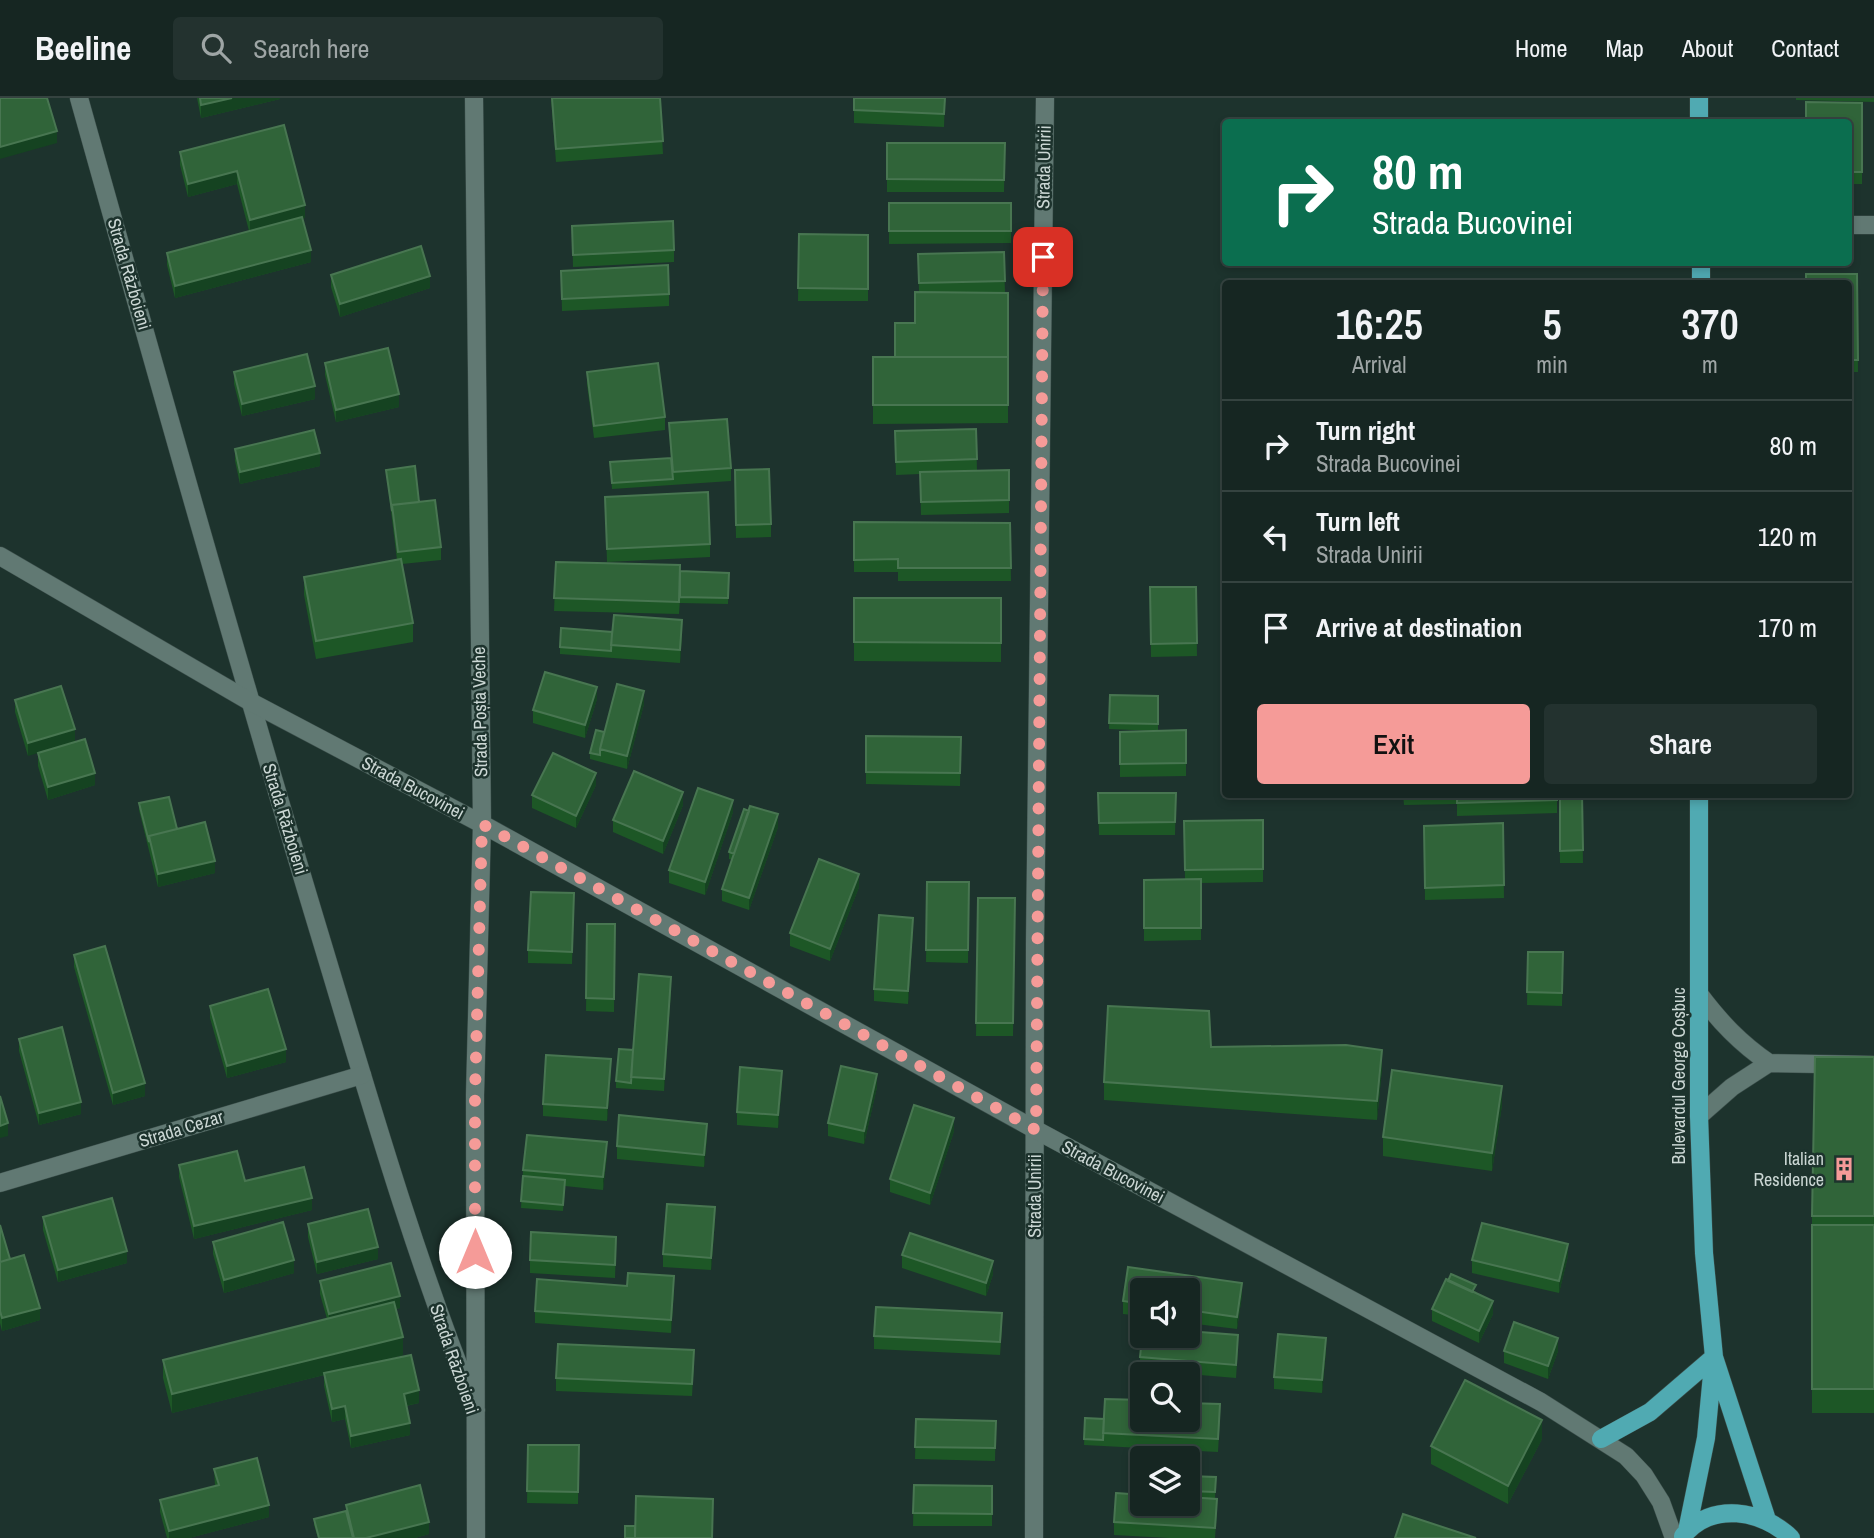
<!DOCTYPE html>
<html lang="en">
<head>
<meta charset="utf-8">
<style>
	body { margin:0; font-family:"Archivo Narrow",sans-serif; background:#23322f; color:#f1f3f6; height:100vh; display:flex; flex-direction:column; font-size:26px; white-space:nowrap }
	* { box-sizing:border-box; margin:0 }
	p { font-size:23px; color:#9ea5a5 }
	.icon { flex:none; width:38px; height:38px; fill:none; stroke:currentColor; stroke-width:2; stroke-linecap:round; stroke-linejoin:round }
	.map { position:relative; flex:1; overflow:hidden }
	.side { position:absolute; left:1222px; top:182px; width:630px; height:518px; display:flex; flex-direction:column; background:#162622; border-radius:7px; box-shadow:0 4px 10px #0003,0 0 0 2px #354340 }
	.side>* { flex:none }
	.guide { position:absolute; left:1222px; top:21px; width:630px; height:147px; border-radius:7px; box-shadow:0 4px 10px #0003,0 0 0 2px #354340; background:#0b6e4f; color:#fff; overflow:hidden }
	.controls { position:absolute; left:1130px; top:1180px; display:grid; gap:14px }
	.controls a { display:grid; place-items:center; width:70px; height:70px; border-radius:7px; background:#162622; box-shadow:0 4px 10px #0003,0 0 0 2px #354340; font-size:35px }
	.pin { position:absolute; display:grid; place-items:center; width:60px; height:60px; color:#fff; margin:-30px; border-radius:14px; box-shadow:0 4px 10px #0006 }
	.me { position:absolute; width:77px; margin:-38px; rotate:0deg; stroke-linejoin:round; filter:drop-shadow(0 0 5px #0008) }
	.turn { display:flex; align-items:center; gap:24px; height:147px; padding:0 35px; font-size:32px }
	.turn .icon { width:91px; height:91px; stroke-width:2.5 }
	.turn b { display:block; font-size:49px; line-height:60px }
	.eta { display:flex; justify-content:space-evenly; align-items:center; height:119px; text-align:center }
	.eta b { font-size:42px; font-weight:600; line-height:49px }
	.cta { display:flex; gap:14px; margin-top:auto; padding:14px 35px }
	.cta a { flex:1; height:80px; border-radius:7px; background:#f59b98; color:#111; font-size:28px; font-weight:600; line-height:80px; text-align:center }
	.cta a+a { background:#23322f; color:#f1f3f6 }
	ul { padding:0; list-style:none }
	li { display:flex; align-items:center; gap:21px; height:91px; padding:0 35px; border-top:2px solid #354340 }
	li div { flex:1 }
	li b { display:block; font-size:26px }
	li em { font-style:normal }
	header { display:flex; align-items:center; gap:42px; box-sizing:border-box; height:98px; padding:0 35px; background:#162622; border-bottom:2px solid #354340 }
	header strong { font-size:33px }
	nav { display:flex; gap:38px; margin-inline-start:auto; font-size:24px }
	.search { width:490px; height:63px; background:#23322f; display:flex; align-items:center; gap:18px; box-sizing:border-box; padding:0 24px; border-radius:7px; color:#9ea5a5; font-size:26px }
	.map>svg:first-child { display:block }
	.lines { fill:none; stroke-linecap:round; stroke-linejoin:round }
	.service-casing { stroke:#3c4f4b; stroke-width:19 }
	.minor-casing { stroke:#3c4f4b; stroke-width:19 }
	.tertiary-casing { stroke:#3c4f4b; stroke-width:19 }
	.primary-casing { stroke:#3c4f4b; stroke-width:19 }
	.service { stroke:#617973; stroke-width:18 }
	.minor { stroke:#617973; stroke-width:18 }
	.tertiary { stroke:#617973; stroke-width:18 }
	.primary { stroke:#50aab2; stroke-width:18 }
	.wall { fill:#1d5726 }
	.shaded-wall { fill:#154321 }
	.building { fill:#306439; stroke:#487651; stroke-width:2 }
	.route { stroke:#f59b98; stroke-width:12; stroke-dasharray:0 21.6 }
	.labels { text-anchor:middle; stroke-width:5; stroke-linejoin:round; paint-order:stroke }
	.street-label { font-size:18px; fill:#cbd7d4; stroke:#1d332d }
	.poi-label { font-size:18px; fill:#cbd7d4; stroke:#1d332d; text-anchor:end }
</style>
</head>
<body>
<header>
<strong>Beeline</strong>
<div class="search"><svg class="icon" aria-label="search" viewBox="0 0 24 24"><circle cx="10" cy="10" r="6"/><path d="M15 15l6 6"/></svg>Search here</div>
<nav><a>Home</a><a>Map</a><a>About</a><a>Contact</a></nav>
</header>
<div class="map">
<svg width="1874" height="1440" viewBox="0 0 1874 1440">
	<rect width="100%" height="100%" fill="#1d332d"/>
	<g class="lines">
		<g class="service-casing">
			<path id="service" d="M1699,896C1720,924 1740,945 1769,965L1732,989L1699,1018
				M1769,965L1874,967"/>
		</g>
		<g class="minor-casing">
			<path id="minor" d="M79,0C156,274 233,549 315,821C365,986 412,1153 476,1312
				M1848,127H1874
				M476,1440L475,997L482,726
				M1034,1440L1035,846L1045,0"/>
		</g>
		<g class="tertiary-casing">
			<path id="tertiary" d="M474,0L482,726
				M0,458L249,603L482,726L1036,1032L1541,1304L1626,1358L1644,1377L1661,1404L1674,1440
				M0,1085L362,977"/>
		</g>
		<g class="primary-casing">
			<path id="primary" d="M1699,0V24
				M1701,186V164
				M1699,696V1018L1704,1155L1714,1259L1767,1422
				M1601,1341L1650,1314L1714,1259
				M1687,1433L1706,1340L1713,1266
				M1683,1438C1711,1403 1763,1412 1791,1440"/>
		</g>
		<use href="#service" class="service"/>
		<use href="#minor" class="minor"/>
		<use href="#tertiary" class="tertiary"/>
		<use href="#primary" class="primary"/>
	</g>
	<path class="wall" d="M197,0H280V1L201,20Z
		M551,0H660L663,56L556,64Z
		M854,0H945L944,29L854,25Z
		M1796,0H1874V4L1796,2Z
		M1862,5V86H1848V24Z
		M284,27L305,120H302L311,164L175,200L167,167V155L249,133L237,86L188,99L180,67V54Z
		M887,45H1005L1004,94H887Z
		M889,105H1011V145L889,146Z
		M572,128L674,152V164L573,169Z
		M799,136L868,137V203H798Z
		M1004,154L1005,195H1008V325L873,326V259H895L915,225L919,194L918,156Z
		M561,173L669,196V208L562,213Z
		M1857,176L1858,274H1848V186Z
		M331,177L430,190L340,219L331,189Z
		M325,265L399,309L336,324L325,277Z
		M234,274L315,301L242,318L234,286Z
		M587,274L665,319V332L594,340L587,286Z
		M669,325L731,370V383L612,391L610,364L671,360Z
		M976,331L977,373L1009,372V415L921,417L920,376L896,377L895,333Z
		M235,351L320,368L240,386L235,363Z
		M386,372L419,404L441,449V462L402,466L413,525V544L316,561L304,497V479L397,462Z
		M735,385L771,426V439L736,440Z
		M605,399L710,446V459L607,464Z
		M854,424L1010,425L1011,483H898V474H854Z
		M556,464L680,473L729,475L728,506L680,505V501L679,516L554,513Z
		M1150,489H1196L1197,558L1151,559Z
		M854,500H1001V564L854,563Z
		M612,534L682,535L680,565L560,556V549Z
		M61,588L28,658L15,614V602Z
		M1110,597L1158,598V633L1109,631Z
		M597,601L585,640L533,625V612Z
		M644,606L627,671L590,661V655L604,634Z
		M1186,632V678L1120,679V634Z
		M866,638L961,639L960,688L866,686Z
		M38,655L95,687L48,702L38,668Z
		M596,687L576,730L532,710V697Z
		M1098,695H1176L1175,737H1099Z
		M1403,696H1557V715L1457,718V706L1404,707Z
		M1559,696H1582L1583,765H1560Z
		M139,705L177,731L215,775L158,789L139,712Z
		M683,707L663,756L613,734V722Z
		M733,714L705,797L669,785V772Z
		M1263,722V784L1201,785V842L1144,843V782L1185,781L1184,723Z
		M1503,725L1504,800L1425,802L1424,728Z
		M778,729L749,812L722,803V791L732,762L729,761V754Z
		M927,784H969L968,865L926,864Z
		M859,789L830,863L790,848V835Z
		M574,795L572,866L528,865V852Z
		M978,800H1015L1013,938H976Z
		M587,826H615L614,914L586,913Z
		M913,832L908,906L874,903V891Z
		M1528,854H1563L1562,908L1527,907Z
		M74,857L145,998L113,1007L74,869Z
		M671,891L664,993L616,990V983L633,952Z
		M210,908L286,964L227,980L210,920Z
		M19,941L81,1016L39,1027L19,953Z
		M1874,959V1315H1812V1118Z
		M1382,970L1377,1022L1104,1002V984Z
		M611,974L607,1023L543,1018V1006Z
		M782,985L778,1030L737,1027V1014Z
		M877,989L864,1046L828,1038V1025Z
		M1502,1007L1492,1073L1383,1058V1039Z
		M954,1033L930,1107L890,1094V1081Z
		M707,1039L704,1069L617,1061V1048Z
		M607,1057L603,1092L565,1088L563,1113L521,1110L523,1072Z
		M179,1067L245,1083L312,1112L194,1141L179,1079Z
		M43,1119L127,1165L58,1184L43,1132Z
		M715,1122L711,1172L663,1169V1156Z
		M308,1126L378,1161L317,1176L308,1139Z
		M0,1127L10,1161L40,1222L2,1233L0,1225Z
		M213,1144L294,1175L224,1195L213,1156Z
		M616,1151L615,1180L530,1175V1162Z
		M902,1157L993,1176L986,1198L902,1170Z
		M1568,1158L1559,1195L1472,1175V1162Z
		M1128,1169L1242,1185V1197L1237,1231L1188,1225V1192H1143V1218L1123,1216V1203Z
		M320,1183L400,1210L396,1211L403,1257L366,1266L419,1305L406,1308L410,1337L351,1350L345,1321L332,1324L324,1288V1277L172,1315L163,1280V1262L327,1221L320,1196Z
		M674,1191L671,1235L535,1225V1213Z
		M1476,1193L1475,1195L1493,1216L1479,1245L1432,1223V1211Z
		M1002,1228L1000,1257L874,1251V1238Z
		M1238,1250L1236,1280L1140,1272V1259Z
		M1326,1253L1322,1295L1274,1291V1279Z
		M1504,1253H1558L1548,1281L1504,1265Z
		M694,1264L692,1298L556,1293V1280Z
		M1220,1319L1218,1354L1084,1347L1085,1320L1104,1321Z
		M916,1321L996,1323L995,1363L915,1361Z
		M1542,1341L1508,1406L1431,1366V1348Z
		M528,1347H579L578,1406L527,1405Z
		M214,1371L269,1419L189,1440H167L160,1414V1402L215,1388Z
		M1141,1377H1143V1405H1188V1378L1216,1379L1215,1400L1217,1413L1215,1440H1169L1114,1437V1424L1141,1396Z
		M914,1387L992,1388V1428H913Z
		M346,1407L429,1436L415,1440H318L314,1427V1421L346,1413Z"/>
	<path class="shaded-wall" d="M232,0H280V1L201,20V7Z
		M57,33V45L0,61V49Z
		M237,73V86L188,99V86Z
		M305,107V120L250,134V122Z
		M311,152V164L175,200V188Z
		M430,178V190L340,219V206Z
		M315,288V301L242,318V306Z
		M399,296V309L336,324V312Z
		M320,355V368L240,386V374Z
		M682,522V535L680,565V552Z
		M597,589V601L585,640V627Z
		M644,593V606L627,671V658Z
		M75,631V644L28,658V645Z
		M95,675V687L48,702V689Z
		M596,675V687L576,730V718Z
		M683,694V707L663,756V743Z
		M733,702V714L705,797V784Z
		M778,716V729L749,812V800Z
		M215,763V775L158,789V776Z
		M859,776V789L830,863V851Z
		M913,820V832L908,906V893Z
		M671,879V891L664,993V981Z
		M286,951V964L227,980V968Z
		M1382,952V970L1377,1022V1003Z
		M611,961V974L607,1023V1010Z
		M782,973V985L778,1030V1017Z
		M877,976V989L864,1046V1033Z
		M145,985V998L113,1007V995Z
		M1502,988V1007L1492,1073V1055Z
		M81,1004V1016L39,1027V1015Z
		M954,1020V1033L930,1107V1095Z
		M8,1025V1038L0,1040V1028Z
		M707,1026V1039L704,1069V1057Z
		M607,1044V1057L603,1092V1079Z
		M312,1100V1112L194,1141V1128Z
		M715,1109V1122L711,1172V1160Z
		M1568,1146V1158L1559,1195V1183Z
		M378,1149V1161L317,1176V1164Z
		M127,1153V1165L58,1184V1172Z
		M294,1162V1175L224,1195V1182Z
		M993,1163V1176L986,1198V1185Z
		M674,1178V1191L671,1235V1222Z
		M1242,1185V1197L1237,1231V1219Z
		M400,1198V1210L329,1228V1216Z
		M1493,1203V1216L1479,1245V1233Z
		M40,1210V1222L2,1233V1220Z
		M403,1239V1257L172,1315V1296Z
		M1326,1240V1253L1322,1295V1282Z
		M1558,1240V1253L1548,1281V1268Z
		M419,1292V1305L404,1308V1296Z
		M345,1308V1321L332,1324V1311Z
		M1542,1322V1341L1508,1406V1388Z
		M410,1325V1337L351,1350V1338Z
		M269,1407V1419L189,1440H169V1433Z
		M429,1424V1436L415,1440H366Z"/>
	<path class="building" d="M0,0H47L57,33L0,49Z
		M200,0H232L201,7Z
		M552,0H660L663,43L556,51Z
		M854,0H945L944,16L854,12Z
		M1806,4L1862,5V74H1848V24H1806Z
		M284,27L305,107L250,122L237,73L188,86L180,54Z
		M887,45H1005L1004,82L887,81Z
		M889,105H1011V133H889Z
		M302,119L311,152L175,188L167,155Z
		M673,123L674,152L573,157L572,128Z
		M799,136L868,137V191L798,190Z
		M421,148L430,178L340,206L331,177Z
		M1004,154L1005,183L919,185L918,156Z
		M668,167L669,196L562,201L561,173Z
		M1806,176H1857L1858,262H1848V186H1806Z
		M915,194L1008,195V261V259H895V225H915Z
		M388,250L399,296L336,312L325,265Z
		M307,256L315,288L242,306L234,274Z
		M873,259H1008V307H873Z
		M658,265L665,319L594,328L587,274Z
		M727,321L731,370L673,374L669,325Z
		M976,331L977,361L896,364L895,333Z
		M314,332L320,355L240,374L235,351Z
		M671,360L673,381L612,385L610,364Z
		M415,368L419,404L392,407V413L386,372Z
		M769,371L771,426L736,427L735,372Z
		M1009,372V402L921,404L920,374Z
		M708,394L710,446L607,451L605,399Z
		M435,402L441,449L398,454L392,407Z
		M854,424L1010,425L1011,470H898V461L854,462Z
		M401,461L413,525L316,543L304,479Z
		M556,464L680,467L679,504L554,500Z
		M680,473L729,475L728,500L680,499Z
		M1150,489H1196L1197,545L1151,546Z
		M854,500H1001V545L854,544Z
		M614,517L682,522L680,552L611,547Z
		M561,530L612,534L611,553L560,549Z
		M545,574L597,589L585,627L533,612Z
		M617,586L644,593L627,658L600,651Z
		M61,588L75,631L28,645L15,602Z
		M1110,597L1158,598V626L1109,625Z
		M596,632L604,634L600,651V657L590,655Z
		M1186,632V665L1120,666V634Z
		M866,638L961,639L960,675L866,674Z
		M85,641L95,675L48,689L38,655Z
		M553,655L596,675L576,718L532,697Z
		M634,673L683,694L663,743L613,722Z
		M698,690L733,702L705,784L669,772Z
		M1098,695H1176L1175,724L1099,725Z
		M1457,696H1557V702L1457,705Z
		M1560,696H1582L1583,752L1560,753Z
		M169,699L177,731L149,738V744L139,705Z
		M750,708L778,716L749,800L722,791Z
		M744,711L749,713L734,756L729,754Z
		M1263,722V771L1185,772L1184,723Z
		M205,724L215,763L158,776L149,738Z
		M1503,725L1504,787L1425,790L1424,728Z
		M819,761L859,776L830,851L790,835Z
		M1201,781V830H1144V782Z
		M927,784H969L968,852H926Z
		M531,794L574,795L572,854L528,852Z
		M978,800H1015L1013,925H976Z
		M879,817L913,820L908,893L874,891Z
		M587,826H615L614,901L586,900Z
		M105,848L145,985L113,995L74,857Z
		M1528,854H1563L1562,895L1527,894Z
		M639,876L671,879L664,981L631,979Z
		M268,891L286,951L227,968L210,908Z
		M1108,908L1209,913L1211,949L1346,947L1382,952L1377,1003L1104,984Z
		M62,929L81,1004L39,1015L19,941Z
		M619,951L633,952L631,985L616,983Z
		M546,957L611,961L607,1010L543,1006Z
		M1815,959H1874V1118H1812Z
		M841,968L877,976L864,1033L828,1025Z
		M740,969L782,973L778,1017L737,1014Z
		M1392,972L1502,988L1492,1055L1383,1039Z
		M0,998L8,1025L0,1028Z
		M914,1007L954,1020L930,1095L890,1081Z
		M619,1017L707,1026L704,1057L617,1048Z
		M527,1037L607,1044L603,1079L523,1072Z
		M237,1053L245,1083L304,1069L312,1100L194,1128L179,1067Z
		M523,1078L565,1082L563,1107L521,1103Z
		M112,1100L127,1153L58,1172L43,1119Z
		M667,1106L715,1109L711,1160L663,1156Z
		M368,1111L378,1149L317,1164L308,1126Z
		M283,1124L294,1162L224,1182L213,1144Z
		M1482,1125L1568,1146L1559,1183L1472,1162Z
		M0,1127L10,1161L0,1164Z
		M1812,1127H1874V1291H1812Z
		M531,1134L616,1139L615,1167L530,1162Z
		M910,1135L993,1163L986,1185L902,1157Z
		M24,1157L40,1210L2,1220L0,1213V1164Z
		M391,1165L400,1198L329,1216L320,1183Z
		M1128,1169L1242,1185L1237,1219L1188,1212V1192H1143V1206L1123,1203Z
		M628,1175L674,1178L671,1222L535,1213L537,1181L627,1188Z
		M1451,1176L1476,1187L1472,1194L1448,1183Z
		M1446,1181L1493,1203L1479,1233L1432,1211Z
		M394,1204L403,1239L172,1296L163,1262Z
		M876,1209L1002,1215L1000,1244L874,1238Z
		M1514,1224L1558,1240L1548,1268L1504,1253Z
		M1143,1230V1237H1188V1233L1238,1237L1236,1267L1140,1259Z
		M1278,1236L1326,1240L1322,1282L1274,1279Z
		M558,1246L694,1252L692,1286L556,1280Z
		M411,1257L419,1292L404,1296L410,1325L351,1338L345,1308L332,1311L324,1275Z
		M1465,1282L1542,1322L1508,1388L1431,1348Z
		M1105,1301L1143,1302V1321H1188V1305L1220,1306L1218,1341L1103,1335Z
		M1085,1320L1104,1321L1103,1342L1084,1341Z
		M916,1321L996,1323L995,1350L915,1349Z
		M528,1347H579L578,1394L527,1393Z
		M257,1360L269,1407L169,1433L160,1402L219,1387L214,1371Z
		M1141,1377H1143V1392L1141,1391Z
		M1188,1378L1216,1379L1215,1394L1188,1393Z
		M420,1387L429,1424L366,1440H354L346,1407Z
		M914,1387L992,1388V1416L913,1415Z
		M1116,1395L1143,1397V1405H1188V1399L1217,1401L1215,1430L1114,1424Z
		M636,1398L713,1401L712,1440H635Z
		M346,1413L353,1440H319L314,1421Z
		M1403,1416L1476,1440H1395Z
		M625,1428H635V1440H625Z"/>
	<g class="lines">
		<path class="route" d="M475,1154V997L482,726L1036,1032L1043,159"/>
	</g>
	<defs>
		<g id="building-bare" transform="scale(1.89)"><path d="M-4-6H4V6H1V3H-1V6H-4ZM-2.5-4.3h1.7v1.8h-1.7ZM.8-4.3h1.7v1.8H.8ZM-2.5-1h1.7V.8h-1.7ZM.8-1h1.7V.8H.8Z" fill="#f59b98" stroke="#1d332d" stroke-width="2.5" paint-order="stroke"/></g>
	</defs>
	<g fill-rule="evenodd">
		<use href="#building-bare" x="1844" y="1071"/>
	</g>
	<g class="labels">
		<g class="street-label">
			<text transform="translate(1044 69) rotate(-89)" y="6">Strada Unirii</text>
			<text transform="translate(129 176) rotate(74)" y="6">Strada Războieni</text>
			<text transform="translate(480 614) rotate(-91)" y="6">Strada Poșta Veche</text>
			<text transform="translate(413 690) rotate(28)" y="6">Strada Bucovinei</text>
			<text transform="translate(285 721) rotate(73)" y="6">Strada Războieni</text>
			<text transform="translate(1679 978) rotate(-90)" y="6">Bulevardul George Coșbuc</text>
			<text transform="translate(181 1031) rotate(-17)" y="6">Strada Cezar</text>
			<text transform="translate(1113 1074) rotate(28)" y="6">Strada Bucovinei</text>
			<text transform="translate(1035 1098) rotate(-90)" y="6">Strada Unirii</text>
			<text transform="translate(454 1261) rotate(71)" y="6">Strada Războieni</text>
		</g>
		<g class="poi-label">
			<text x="1824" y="1067">Italian<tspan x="1824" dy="21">Residence</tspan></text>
		</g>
	</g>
</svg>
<div class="controls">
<a><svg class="icon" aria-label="sound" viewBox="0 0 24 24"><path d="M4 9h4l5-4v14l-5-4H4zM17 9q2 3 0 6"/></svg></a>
<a><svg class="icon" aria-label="search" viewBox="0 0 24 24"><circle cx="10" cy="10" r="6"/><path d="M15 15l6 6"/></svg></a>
<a><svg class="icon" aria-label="layers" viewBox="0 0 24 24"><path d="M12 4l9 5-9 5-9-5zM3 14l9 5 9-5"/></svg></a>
</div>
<div class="pin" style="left:1043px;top:159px;background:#d93025"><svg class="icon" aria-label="arrive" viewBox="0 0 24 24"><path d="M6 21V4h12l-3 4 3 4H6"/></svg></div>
<svg class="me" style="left:475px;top:1154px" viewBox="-20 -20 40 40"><circle r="19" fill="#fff"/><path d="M0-13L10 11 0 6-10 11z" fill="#f59b98"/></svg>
<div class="guide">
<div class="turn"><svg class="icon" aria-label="right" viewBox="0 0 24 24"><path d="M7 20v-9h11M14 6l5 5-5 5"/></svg><div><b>80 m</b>Strada Bucovinei</div></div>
</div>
<section class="side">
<div class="eta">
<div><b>16:25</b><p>Arrival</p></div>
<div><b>5</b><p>min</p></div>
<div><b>370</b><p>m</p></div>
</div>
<ul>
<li><svg class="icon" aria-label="right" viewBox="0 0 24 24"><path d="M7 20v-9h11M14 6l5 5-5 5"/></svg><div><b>Turn right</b><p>Strada Bucovinei</p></div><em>80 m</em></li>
<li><svg class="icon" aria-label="left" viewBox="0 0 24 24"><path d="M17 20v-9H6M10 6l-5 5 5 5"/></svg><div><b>Turn left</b><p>Strada Unirii</p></div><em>120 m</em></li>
<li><svg class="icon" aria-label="arrive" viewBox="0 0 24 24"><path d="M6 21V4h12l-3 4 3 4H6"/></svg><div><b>Arrive at destination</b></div><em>170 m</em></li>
</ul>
<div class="cta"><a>Exit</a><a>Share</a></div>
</section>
</div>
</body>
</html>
